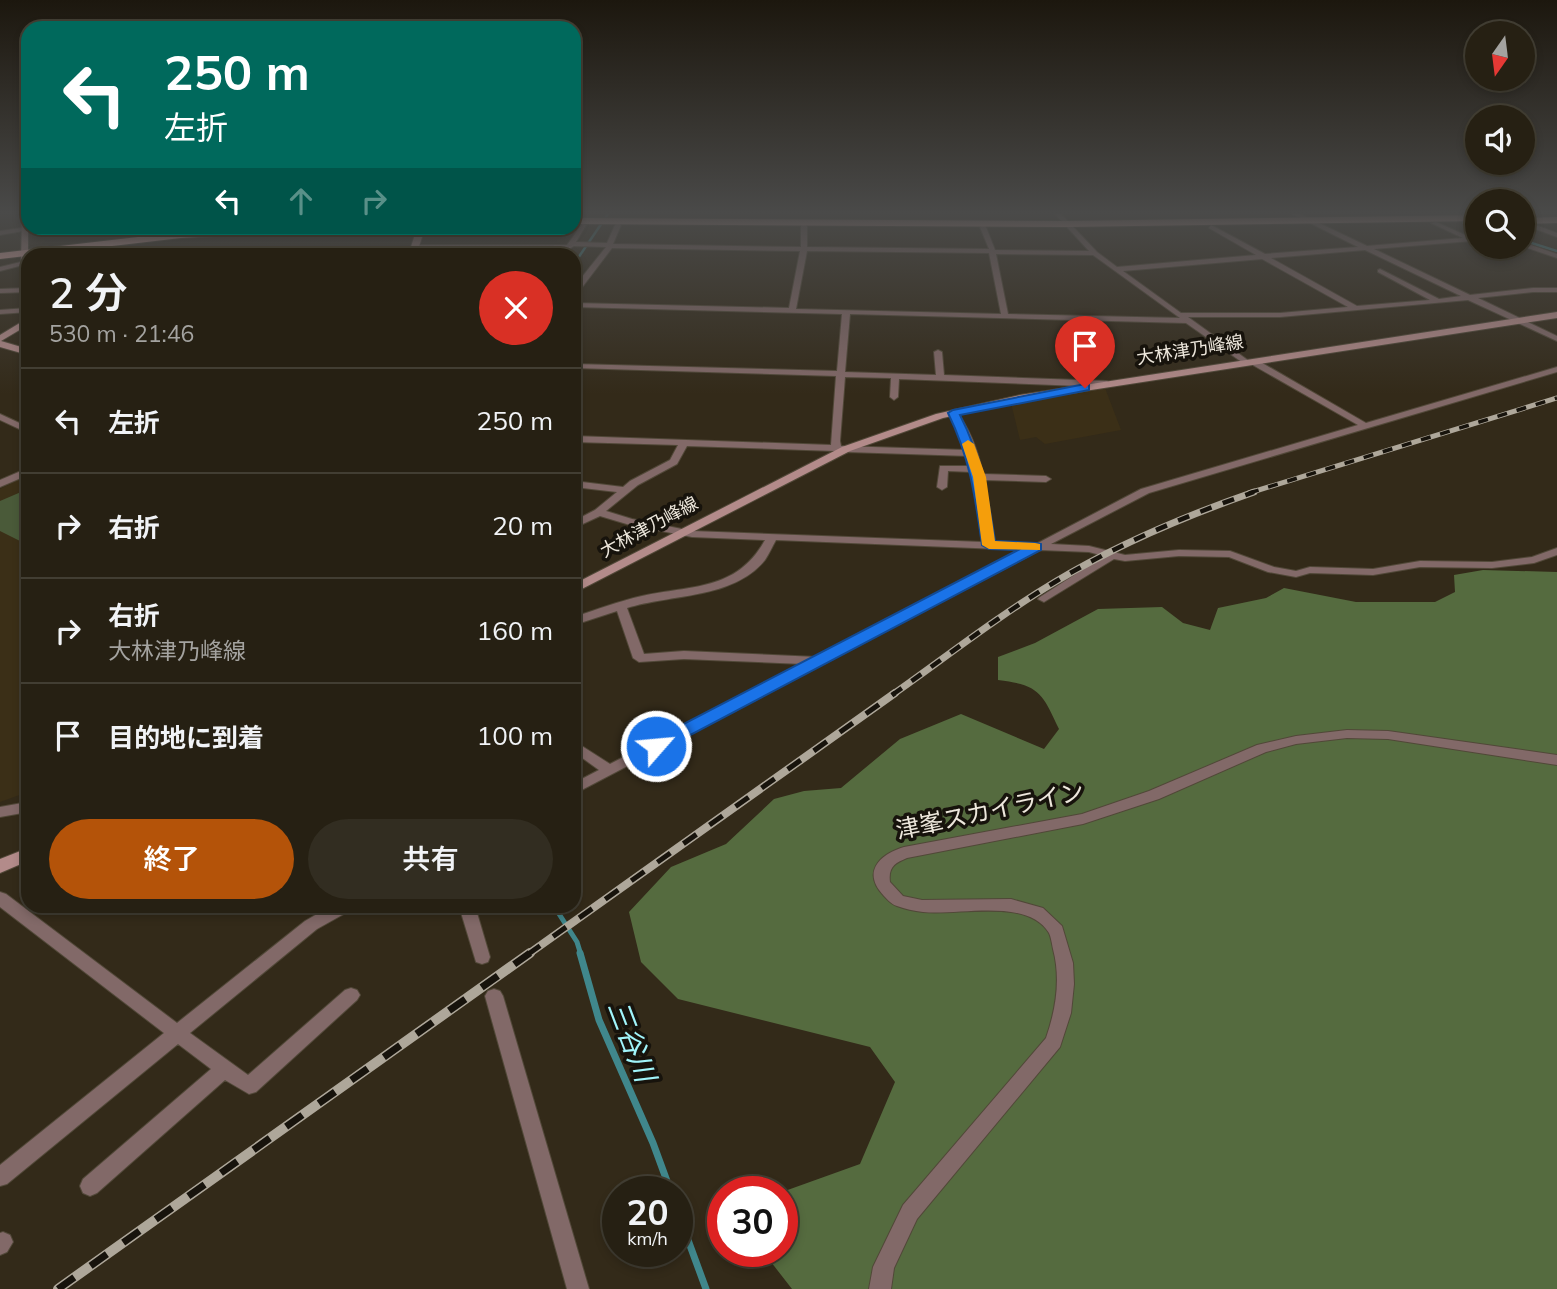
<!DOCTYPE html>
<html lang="ja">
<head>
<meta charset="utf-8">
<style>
	body { margin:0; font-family:Mulish,"Noto Sans JP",sans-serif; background:#322d21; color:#f1f3f6; height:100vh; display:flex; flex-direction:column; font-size:26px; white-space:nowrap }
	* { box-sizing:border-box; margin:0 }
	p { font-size:23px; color:#a4a3a0 }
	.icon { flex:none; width:38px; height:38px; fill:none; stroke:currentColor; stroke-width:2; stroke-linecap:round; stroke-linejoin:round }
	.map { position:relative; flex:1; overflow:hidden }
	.details { position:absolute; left:21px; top:248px; width:560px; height:665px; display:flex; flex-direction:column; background:#262013; border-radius:21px; box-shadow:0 4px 10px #0003,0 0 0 2px #423e33 }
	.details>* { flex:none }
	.top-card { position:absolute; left:21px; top:21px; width:560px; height:214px; border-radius:21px; box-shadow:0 4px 10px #0003,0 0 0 2px #423e33; background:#00695c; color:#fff; overflow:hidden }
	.needle { width:46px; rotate:194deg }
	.tools { position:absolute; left:1465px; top:21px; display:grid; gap:14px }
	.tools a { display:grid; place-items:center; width:70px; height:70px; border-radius:50%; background:#262013; box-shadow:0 4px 10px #0003,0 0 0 2px #423e33; font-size:35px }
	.speed { position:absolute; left:602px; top:1176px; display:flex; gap:14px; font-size:35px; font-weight:700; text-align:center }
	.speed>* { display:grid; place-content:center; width:91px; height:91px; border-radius:50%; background:#262013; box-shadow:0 4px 10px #0003,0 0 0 2px #423e33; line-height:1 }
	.speed small { font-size:18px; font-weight:400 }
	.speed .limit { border:10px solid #d22; background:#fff; color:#111 }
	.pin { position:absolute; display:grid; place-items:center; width:60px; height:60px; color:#fff; margin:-72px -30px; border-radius:50% 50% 50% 0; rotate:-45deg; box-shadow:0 0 7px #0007 }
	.pin .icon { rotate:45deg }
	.me { position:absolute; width:77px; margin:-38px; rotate:63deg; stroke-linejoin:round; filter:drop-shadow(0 0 5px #0008) }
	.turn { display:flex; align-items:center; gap:24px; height:147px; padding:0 28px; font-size:32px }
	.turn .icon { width:91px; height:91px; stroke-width:2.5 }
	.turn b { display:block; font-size:49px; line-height:60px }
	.lanes { display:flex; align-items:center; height:66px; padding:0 28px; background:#0003; justify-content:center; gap:35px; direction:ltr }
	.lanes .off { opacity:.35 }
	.round { display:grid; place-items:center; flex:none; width:74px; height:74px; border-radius:37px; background:#322d21 }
	.headline { display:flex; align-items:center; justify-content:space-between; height:119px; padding:0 28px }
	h1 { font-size:42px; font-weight:600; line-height:52px }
	.button { display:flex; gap:14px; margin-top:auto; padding:14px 28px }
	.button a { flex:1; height:80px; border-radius:42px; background:#b45309; color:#fff; font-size:28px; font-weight:600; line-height:80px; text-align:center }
	.button a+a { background:#322d21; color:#f1f3f6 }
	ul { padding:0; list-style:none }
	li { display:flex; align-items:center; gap:21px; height:105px; padding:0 28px; border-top:2px solid #423e33 }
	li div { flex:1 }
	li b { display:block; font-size:26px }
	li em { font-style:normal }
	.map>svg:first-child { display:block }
	.built { fill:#3b2f17 }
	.green { fill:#4a5a39 }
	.forest { fill:#556b3f }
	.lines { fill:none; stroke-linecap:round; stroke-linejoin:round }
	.stream-far2 { stroke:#40878c; stroke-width:2.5 }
	.stream-far1 { stroke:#40878c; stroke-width:5 }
	.stream { stroke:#40878c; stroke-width:7 }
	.street-casing { stroke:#514838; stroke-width:2 }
	.secondary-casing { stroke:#514838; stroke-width:2 }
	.highway-casing { stroke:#514838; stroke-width:2 }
	.street { fill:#826968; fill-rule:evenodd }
	.secondary { fill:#b38b8a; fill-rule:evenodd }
	.highway { fill:#fbbdbc; fill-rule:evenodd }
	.rail-far3-casing { stroke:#aea79a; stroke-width:5 }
	.rail-far2-casing { stroke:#aea79a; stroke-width:7 }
	.rail-far1-casing { stroke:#aea79a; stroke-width:8 }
	.rail-casing { stroke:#aea79a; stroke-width:10 }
	.rail-far3 { stroke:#17130c; stroke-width:3.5; stroke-dasharray:10; stroke-linecap:butt }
	.rail-far2 { stroke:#17130c; stroke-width:4.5; stroke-dasharray:12; stroke-linecap:butt }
	.rail-far1 { stroke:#17130c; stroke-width:5; stroke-dasharray:16; stroke-linecap:butt }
	.rail { stroke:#17130c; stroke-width:7; stroke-dasharray:20; stroke-linecap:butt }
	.route { fill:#1a73e8; stroke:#114b97; stroke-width:2 }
	.slow { fill:#f59e0b }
	.labels { text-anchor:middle; stroke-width:7; stroke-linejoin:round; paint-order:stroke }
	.far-street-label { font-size:18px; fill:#ede7dc; stroke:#17130c }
	.near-street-label { font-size:24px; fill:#ede7dc; stroke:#17130c }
	.near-water-label { font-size:28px; font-style:italic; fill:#a1f5fb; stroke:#17130c }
</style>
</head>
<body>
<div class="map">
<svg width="1557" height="1289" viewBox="0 0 1557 1289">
	<rect width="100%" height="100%" fill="#332a19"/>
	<path class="built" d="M1105,388L1121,430L1045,444L1036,437L1020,440L1011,403Z
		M28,475V792L0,802V489Z"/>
	<path class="green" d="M28,489V545L0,531V501Z"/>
	<path class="forest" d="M1483,570L1557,572V1289H792L764,1253L782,1251V1192L860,1164L895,1082L870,1047L678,999L641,962L629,912L671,867L726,844L774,799L804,791L841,788L900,739L961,714L1044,749L1059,729C1042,693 1040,685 998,680V657L1035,643L1098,609L1162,607L1183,623L1210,630L1218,608L1266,598L1284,588L1356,602H1435L1455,592L1454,575Z"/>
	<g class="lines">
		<path class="stream-far2" d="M1459,214L1477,222
			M1522,240L1557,251
			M574,264L608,214"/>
		<path class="stream-far1" d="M554,906L577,942L581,955"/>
		<path class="stream" d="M580,953L599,1020L653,1143L671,1192
			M677,1210L706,1289"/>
		<g class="street-casing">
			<path id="street" d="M1055,214H1061L1097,252L1117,267L1256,255L1209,228L1211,225L1265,254L1358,247L1292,214H1300L1367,246L1463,238L1431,223L1436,222L1474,239L1471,241L1374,249L1470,295L1533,288H1557V292H1533L1478,298L1557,336V341L1468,300L1280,317H1188L1249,361V365H1246L1186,323L850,314L845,372L936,375L934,352L938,350L942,352L944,375L1107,381L1111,384L1107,387L899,379L898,397L894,400L890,397L891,378L845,377L840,441L841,446L967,450L957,424L949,413L956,411C971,430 978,451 983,474L1046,476L1051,479L1046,482L984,480L994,542L1036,544L1141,489L1358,425L1251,364V360H1257L1366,423L1557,367V372L1149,493L1051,544L1089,546L1125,555L1179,550L1230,551L1274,567L1296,571L1310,567L1373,569L1420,561L1492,562L1532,557L1557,548V555L1534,563L1492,568L1420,567L1373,575L1310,573L1296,577L1268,572L1229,557L1179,556L1125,561L1114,559L1044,602L1038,599L1040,597L1104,556L1089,552L1040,550L574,794V783L599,770L574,752V741L610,764L803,664L684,659L639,662L633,658L617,611L574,625V617C596,610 619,601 642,596C692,585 737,591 765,540L692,537L630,525L600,516L574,528V521L595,510L617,492L574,487V481L623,487L630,481L670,460L678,445L574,442V436L831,445L836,376L574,368V364L837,371L842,314L574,307V303L789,308L800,251L612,248L577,294H574V287L606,247L574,246L569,249L416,248L413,246L414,245H567L583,223L586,225L576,242L607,243L615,225L618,223L621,225L613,244L801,247V226L804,224L807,226V247L989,249L980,227L983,225L986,227L995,250L1089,251ZM1365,250L1461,296L1439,299L1380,269L1378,270V272L1430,300L1357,306L1271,258ZM807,251L989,253L1001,314L796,309ZM996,254L1093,255L1180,318L1008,314ZM1262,259L1348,307L1280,313H1181L1123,271ZM687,446L835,451L843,454L847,452L969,456L971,466H940L937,487L942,490L947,487L948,471L972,472L983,542L692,531L632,519L606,511L638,485L677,464ZM776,540L1024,550L817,657L684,651L644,654L627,608C671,594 734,599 765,560C769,554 772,547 776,540Z
				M1522,220L1557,233V237L1522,224Z
				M1463,221L1477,224V228L1463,223Z
				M28,227L41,228L0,235V231Z
				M1522,242L1557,254V258L1522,246Z
				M25,261L28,262L27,264L0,271V267Z
				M28,288V292L0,293V289Z
				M28,308V312L0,314V310Z
				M0,414L28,427V433L0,420Z
				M28,468V475L0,487V480Z
				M1347,730L1388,731L1557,755V765L1388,739L1347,738L1296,744L1266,752L1159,799L1083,824L907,858C895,863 888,867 890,882L903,896L922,900L1011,899L1043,908L1062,926L1073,963L1074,984L1071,1013L1060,1047L917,1219L894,1268L891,1289H869L873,1267L903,1205L1046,1038C1056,1009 1061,979 1053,949C1052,944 1051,937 1049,933C1027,897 958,916 923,912C914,911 905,909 897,906C891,904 888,900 884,896C862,873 878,855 904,847L1082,814L1149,791L1257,745L1296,736Z
				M28,802V812L0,817V807Z
				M0,892L6,894L177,1023L305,921L331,906H353L351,910L317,929L190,1033L248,1075L345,990L351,988L357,990L360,995L357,1000L256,1092L249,1094L225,1080L97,1193L90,1196L83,1193L80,1186L83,1179L211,1069L178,1044L7,1184L0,1186V1165L164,1033L0,907Z
				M459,906H475L490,957L488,962L482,964L476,962Z
				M494,989L500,991L503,996L589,1289H567L485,996L488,991Z
				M3,1232L10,1235L13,1242L7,1252L0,1255V1233Z"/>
		</g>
		<g class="secondary-casing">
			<path id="secondary" d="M22,214H28V265H25L21,263Z
				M417,228H425L416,256H408Z
				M1557,312V318L1020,401L943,418L850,451L574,593V584L842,447L936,414L1020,395Z
				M28,318V325L1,341L28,349V355L0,347V335Z
				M28,848V861L0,873V859Z"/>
		</g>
		<g class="highway-casing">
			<path id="highway" d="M1477,215V221L1066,227L574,224V218L1066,221Z
				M1557,217V223L1522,224V218Z
				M255,228H307L302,231L181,238L0,259V253L181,232Z"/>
		</g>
		<use href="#street" class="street"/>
		<use href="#secondary" class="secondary"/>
		<use href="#highway" class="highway"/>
		<g class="rail-far3-casing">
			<path id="rail-far3" d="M1249,493L1557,398"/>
		</g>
		<g class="rail-far2-casing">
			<path id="rail-far2" d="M892,695C946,657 998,616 1055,582C1118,544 1185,516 1254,492"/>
		</g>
		<g class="rail-far1-casing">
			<path id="rail-far1" d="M527,955L895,693"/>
		</g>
		<g class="rail-casing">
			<path id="rail" d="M58,1289L530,953"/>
		</g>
		<use href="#rail-far3" class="rail-far3"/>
		<use href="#rail-far2" class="rail-far2"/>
		<use href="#rail-far1" class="rail-far1"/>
		<use href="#rail" class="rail"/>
	</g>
	<linearGradient id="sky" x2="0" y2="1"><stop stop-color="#1c170e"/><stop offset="0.54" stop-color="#4a4a49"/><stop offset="1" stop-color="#4a4a49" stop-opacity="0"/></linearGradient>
	<rect width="1557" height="394" fill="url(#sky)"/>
	<path class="route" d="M1085,384L1089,385V390L960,415C981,456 988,496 995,541L1036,543L1041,544V550L662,750H649L647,746L649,742L1018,550L989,549L982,545C975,496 970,458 948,413L953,410Z"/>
	<path class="slow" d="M968,440L974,444L986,477L995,541L1035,543L1040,544V550L989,549L982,545L973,477L962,444Z"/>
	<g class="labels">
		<g class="far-street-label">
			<text transform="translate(1190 350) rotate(-9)" y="6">大林津乃峰線</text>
			<text transform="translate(649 527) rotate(-28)" y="6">大林津乃峰線</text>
		</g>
		<g class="near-street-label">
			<text transform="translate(990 811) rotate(-12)" y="8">津峯スカイライン</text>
		</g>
		<g class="near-water-label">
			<text transform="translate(632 1041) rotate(69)" y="10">三谷川</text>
		</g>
	</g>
</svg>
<div class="tools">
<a><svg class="needle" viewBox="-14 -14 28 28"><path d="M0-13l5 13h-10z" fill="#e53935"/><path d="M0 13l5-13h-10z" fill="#a4a3a0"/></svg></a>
<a><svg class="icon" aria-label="sound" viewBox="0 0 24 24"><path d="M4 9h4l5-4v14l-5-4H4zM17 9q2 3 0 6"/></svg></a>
<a><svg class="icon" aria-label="search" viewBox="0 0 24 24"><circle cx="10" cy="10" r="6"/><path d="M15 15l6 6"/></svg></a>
</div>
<div class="speed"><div>20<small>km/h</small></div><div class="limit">30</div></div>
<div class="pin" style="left:1085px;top:388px;background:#d93025"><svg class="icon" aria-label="arrive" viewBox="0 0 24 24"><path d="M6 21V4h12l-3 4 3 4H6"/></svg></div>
<svg class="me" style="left:656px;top:746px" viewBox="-20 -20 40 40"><circle r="17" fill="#1a73e8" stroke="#fff" stroke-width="3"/><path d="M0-11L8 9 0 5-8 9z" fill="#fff"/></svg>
<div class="top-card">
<div class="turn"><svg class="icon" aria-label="left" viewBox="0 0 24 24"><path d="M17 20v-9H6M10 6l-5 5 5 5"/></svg><div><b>250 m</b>左折</div></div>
<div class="lanes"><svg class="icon" aria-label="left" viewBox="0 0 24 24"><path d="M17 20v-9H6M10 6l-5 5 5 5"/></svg><svg class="icon off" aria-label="ahead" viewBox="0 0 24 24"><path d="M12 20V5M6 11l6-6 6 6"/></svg><svg class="icon off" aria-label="right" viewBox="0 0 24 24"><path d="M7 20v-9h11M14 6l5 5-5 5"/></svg></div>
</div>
<section class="details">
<div class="headline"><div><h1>2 分</h1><p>530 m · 21:46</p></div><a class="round" style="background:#d93025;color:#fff"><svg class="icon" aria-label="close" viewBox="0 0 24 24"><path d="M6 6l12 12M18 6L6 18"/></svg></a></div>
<ul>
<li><svg class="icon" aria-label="left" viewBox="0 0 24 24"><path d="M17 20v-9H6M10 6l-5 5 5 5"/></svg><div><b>左折</b></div><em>250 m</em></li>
<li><svg class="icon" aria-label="right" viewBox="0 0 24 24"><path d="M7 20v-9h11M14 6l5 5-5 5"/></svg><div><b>右折</b></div><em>20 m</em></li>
<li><svg class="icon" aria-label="right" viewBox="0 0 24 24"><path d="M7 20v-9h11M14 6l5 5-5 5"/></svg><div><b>右折</b><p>大林津乃峰線</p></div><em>160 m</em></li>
<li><svg class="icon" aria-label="arrive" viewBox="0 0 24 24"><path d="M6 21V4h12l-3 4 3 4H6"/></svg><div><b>目的地に到着</b></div><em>100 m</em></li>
</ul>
<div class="button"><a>終了</a><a>共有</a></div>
</section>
</div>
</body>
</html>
